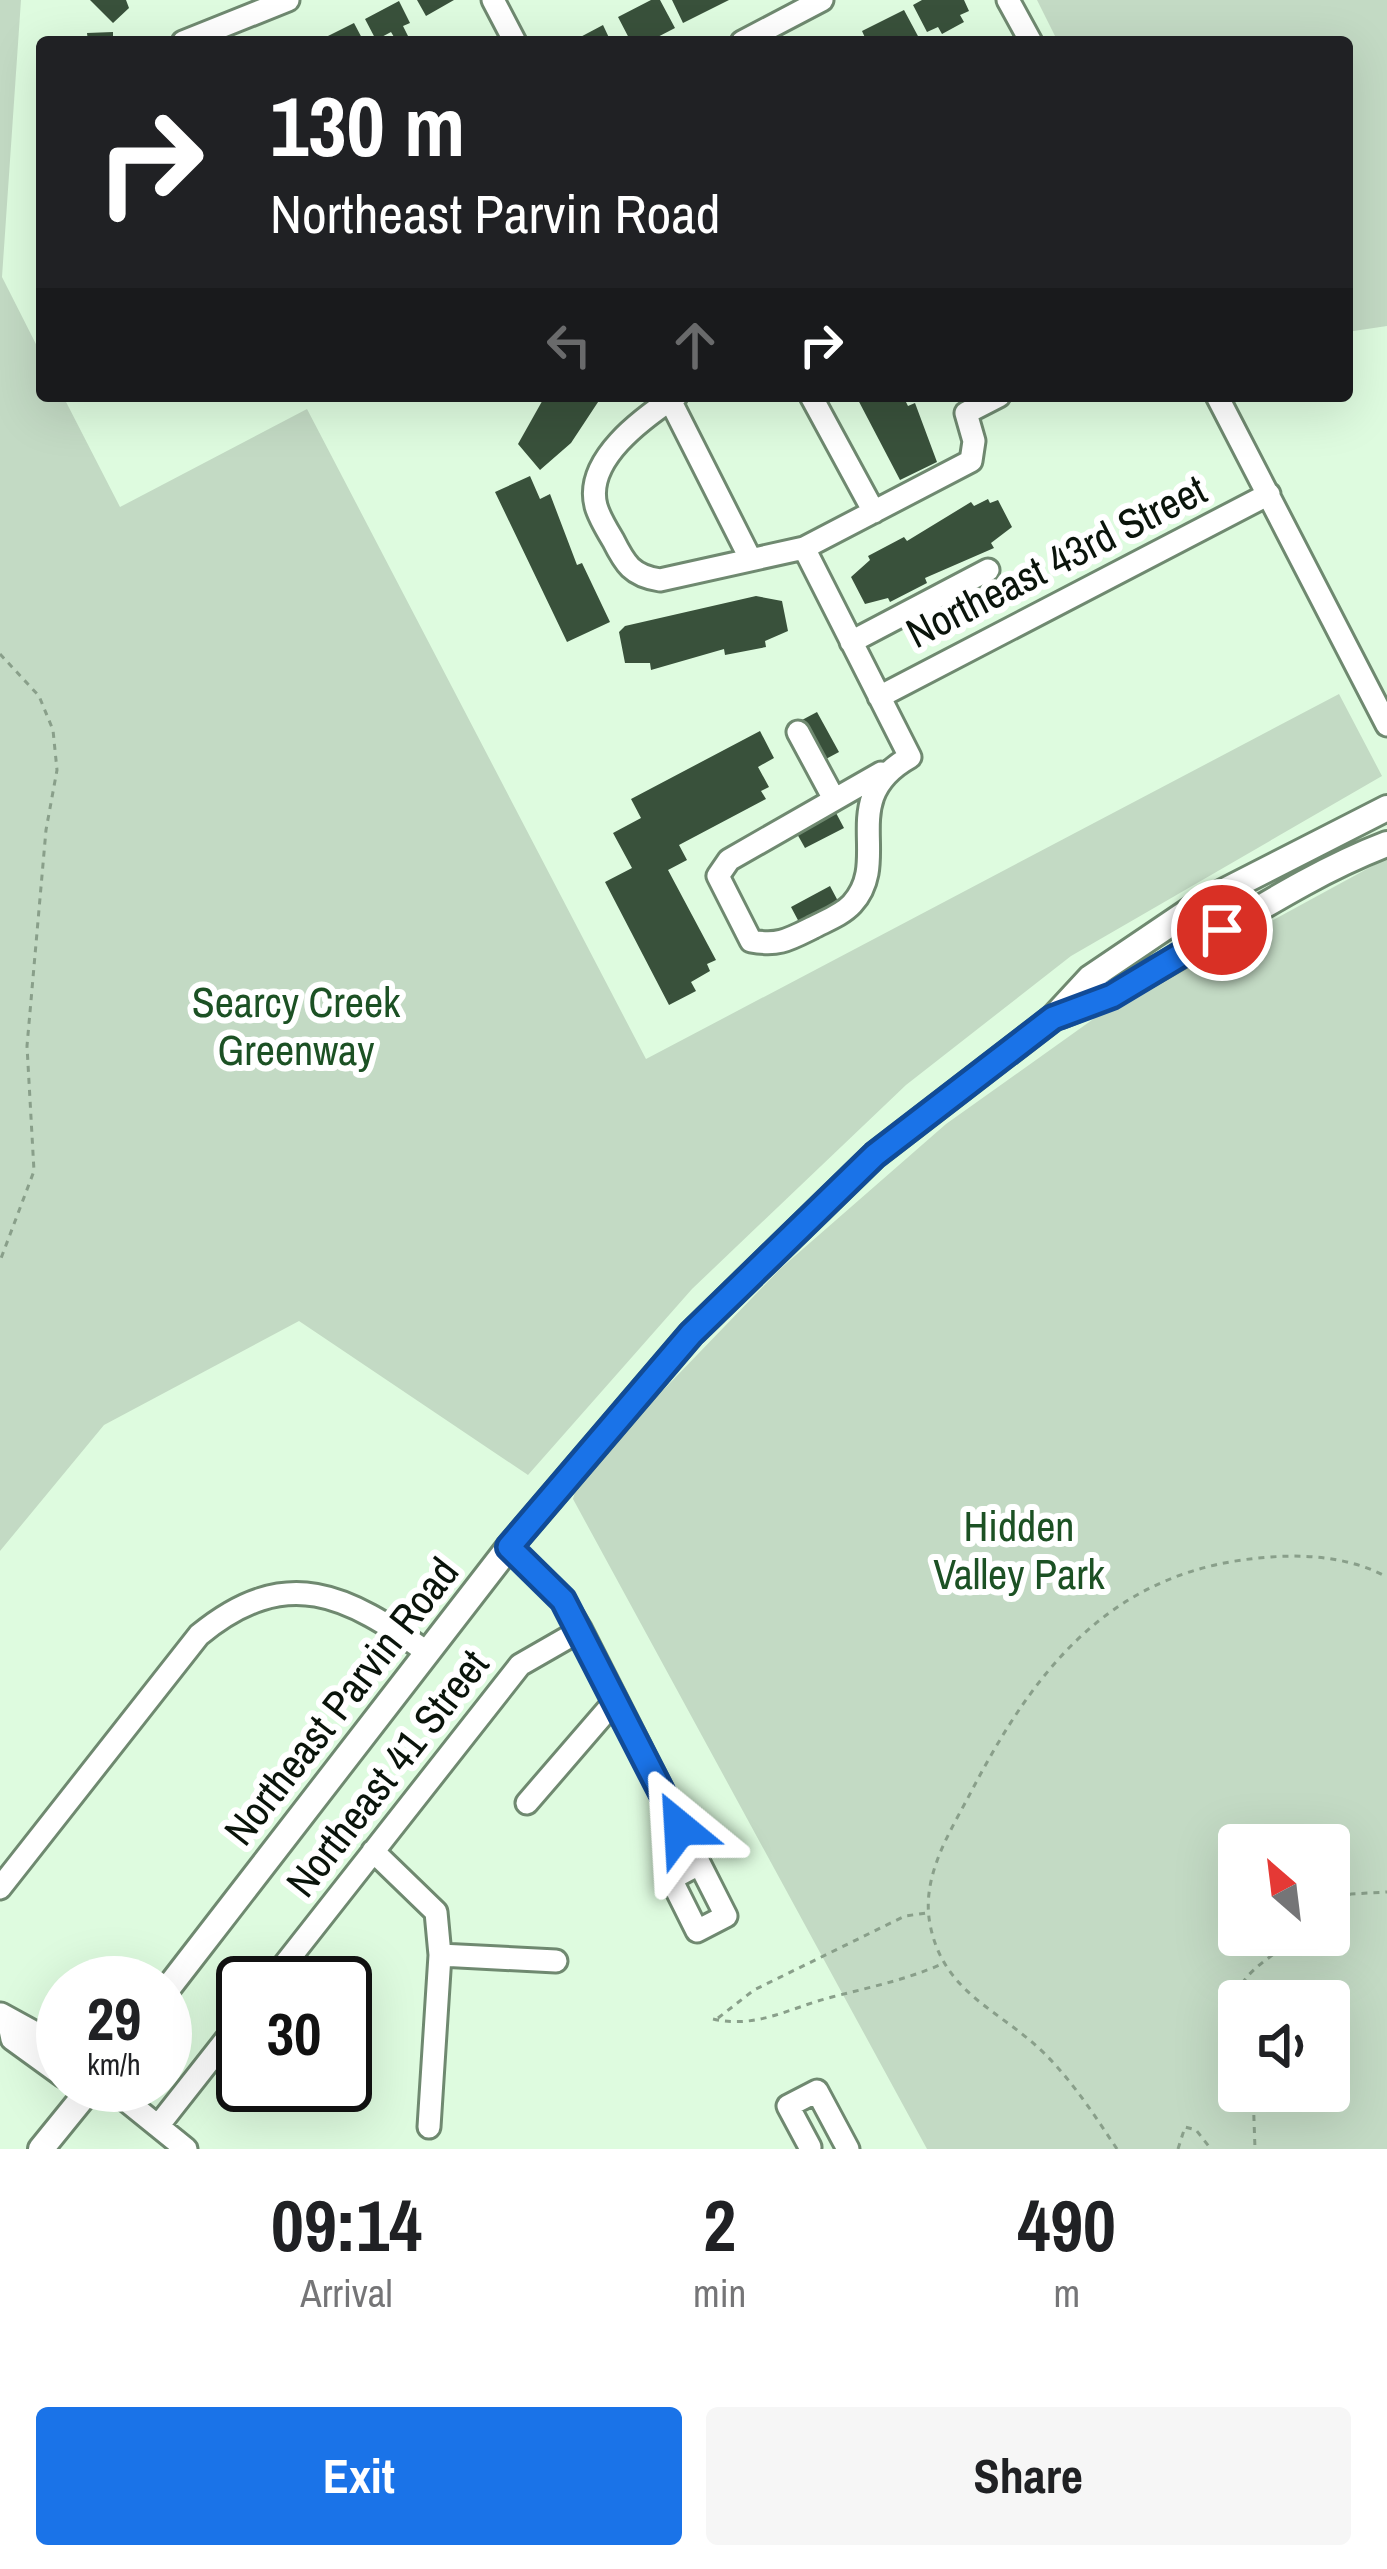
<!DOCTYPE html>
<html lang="en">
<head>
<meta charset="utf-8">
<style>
	body { margin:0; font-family:"Archivo Narrow",sans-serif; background:#f6f6f6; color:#202124; height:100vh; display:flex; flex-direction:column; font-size:45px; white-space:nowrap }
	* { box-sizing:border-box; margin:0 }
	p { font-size:39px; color:#757577 }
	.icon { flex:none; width:66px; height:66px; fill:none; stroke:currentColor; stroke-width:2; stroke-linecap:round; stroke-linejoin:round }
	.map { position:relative; height:2149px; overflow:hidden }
	.sheet { display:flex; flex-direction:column; background:#fff; flex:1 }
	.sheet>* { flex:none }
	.banner { position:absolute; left:36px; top:36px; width:1317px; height:366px; border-radius:12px; box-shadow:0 12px 48px #0002; background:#202124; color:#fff; overflow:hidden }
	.needle { width:78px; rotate:332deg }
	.controls { position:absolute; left:1218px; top:1824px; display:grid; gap:24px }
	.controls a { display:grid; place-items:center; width:132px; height:132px; border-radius:12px; background:#fff; box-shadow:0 12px 48px #0002; font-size:60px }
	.speed { position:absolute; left:36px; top:1956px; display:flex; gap:24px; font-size:60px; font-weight:700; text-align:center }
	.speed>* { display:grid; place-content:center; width:156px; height:156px; border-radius:50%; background:#fff; box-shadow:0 12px 48px #0002; line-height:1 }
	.speed small { font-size:30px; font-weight:400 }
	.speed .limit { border:6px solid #111; border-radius:18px; background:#fff; color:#111 }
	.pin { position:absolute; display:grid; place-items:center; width:102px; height:102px; color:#fff; margin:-51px; border:6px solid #fff; border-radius:50%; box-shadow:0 3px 12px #0007 }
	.me { position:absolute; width:132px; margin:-66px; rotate:333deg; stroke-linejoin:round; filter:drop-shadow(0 0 9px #0008) }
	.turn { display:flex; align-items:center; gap:42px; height:252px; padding:0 36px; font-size:54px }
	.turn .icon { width:156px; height:156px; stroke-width:2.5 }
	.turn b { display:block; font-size:84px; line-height:102px }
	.lanes { display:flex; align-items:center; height:114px; padding:0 36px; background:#0003; justify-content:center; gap:60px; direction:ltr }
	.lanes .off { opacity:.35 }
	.eta { display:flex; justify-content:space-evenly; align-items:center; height:204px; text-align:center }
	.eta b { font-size:72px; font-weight:700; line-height:84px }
	.primary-button { display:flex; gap:24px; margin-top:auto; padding:24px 36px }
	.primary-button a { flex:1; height:138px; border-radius:12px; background:#1a73e8; color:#fff; font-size:48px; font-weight:700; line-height:138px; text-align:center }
	.primary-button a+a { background:#f6f6f6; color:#202124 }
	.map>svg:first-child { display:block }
	.green { fill:#c3dac4; fill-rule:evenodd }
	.building { fill:#39513b }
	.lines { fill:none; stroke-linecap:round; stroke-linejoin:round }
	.minor-casing { stroke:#6f8970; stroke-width:27 }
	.major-casing { stroke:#6f8970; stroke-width:30 }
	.path { stroke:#899f8a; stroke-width:3; stroke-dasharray:6 6; stroke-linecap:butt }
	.minor { stroke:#fff; stroke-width:21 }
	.major { stroke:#fff; stroke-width:24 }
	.route-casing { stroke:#114b97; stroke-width:30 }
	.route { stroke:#1a73e8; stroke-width:21 }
	.labels { text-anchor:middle; stroke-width:12; stroke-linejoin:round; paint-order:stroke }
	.street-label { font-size:42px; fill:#0a140b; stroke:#fff }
	.park-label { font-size:42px; fill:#1c5124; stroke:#fff }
</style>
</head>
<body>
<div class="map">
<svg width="1387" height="2149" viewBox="0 0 1387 2149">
	<rect width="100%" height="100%" fill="#defbdf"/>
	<path class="green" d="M0,0H21L2,277L42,356V396H63L120,507L307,409L646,1059L1339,694L1382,776L1071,956L906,1085L692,1289L528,1475L299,1321L104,1425L0,1551Z
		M1037,0H1387V326L1347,332V42H1058Z
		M1387,858V2149H927L573,1499L575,1492L643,1411L780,1269L946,1124L1099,1015ZM1239,1845H1329V1935H1239ZM1239,2001H1329V2091H1239Z"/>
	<path class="building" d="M90,0H126L129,8L113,23Z
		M417,0H454L426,16Z
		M651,0H660L675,28L648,42H631L618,17Z
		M672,0H729L683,23Z
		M922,0H964L969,11L960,15L964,22L942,34L938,27L927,32L913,5Z
		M399,1L410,23L403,26L409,38L397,42L391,32L376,40L365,19Z
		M904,10L919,38L867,42L862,31Z
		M354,23L364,42H316Z
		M603,25L611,42H571Z
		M113,32V42H88L87,33Z
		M545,396H602L571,443L540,470L518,444Z
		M856,396H903L908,406L915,403L937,462L900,480Z
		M530,476L540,499L550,494L577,565L582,563L610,622L567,642L495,492Z
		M988,499L990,503L998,500L1012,527L991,543L994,548L925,578L927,583L890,602L888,598L865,604L851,577L870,560L868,556L904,537L907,541L971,502L974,506Z
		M1007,576L1015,592L976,613L967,596Z
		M756,596L782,601L788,631L765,641L766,647L725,655L724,649L651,670L650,663H625L619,632L625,626Z
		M817,712L839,752L824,760L802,720Z
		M760,731L774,758L758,767L769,787L761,791L766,799L679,845L687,860L668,870L716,960L707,964L710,971L691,982L696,991L669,1005L605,882L632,868L613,833L641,818L631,799Z
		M835,811L844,828L805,848L796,832Z
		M830,886L839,903L800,924L791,907Z"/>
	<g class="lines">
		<g class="minor-casing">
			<path id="minor" d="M493,0L515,42
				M1008,0L1031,42
				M183,42L288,0
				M742,42L822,0
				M676,396C643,418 584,460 596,506C599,517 607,530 613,540C625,564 632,576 660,580L804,548L971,461L974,441L966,413L999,396
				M811,396L874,512
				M1217,396L1387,725
				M670,400L751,560
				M804,548L910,757C835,799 893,859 852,904C842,915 825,921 812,928C788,940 778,946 751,941L718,876L729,860L881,773
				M851,642L988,570
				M879,697L1269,494
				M798,732L834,799
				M509,1547L563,1600L581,1630L726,1916L697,1931L671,1879L699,1864
				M527,1803L615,1701
				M373,1851L436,1912L440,1955L429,2127
				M0,1888L199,1635C287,1563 347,1595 428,1653
				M440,1955L556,1961
				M270,1983L520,1665L581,1630
				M1,2014L63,2048
				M8,2020L12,2039L63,2076
				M107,2085L186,2149
				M285,2085L292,2090
				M158,2126L243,2018
				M810,2147L788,2106L817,2091L848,2149"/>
		</g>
		<g class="major-casing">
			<path id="major" d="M1061,1015C1176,971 1272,888 1387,844
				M165,1992L509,1547L691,1334L875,1155L1053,1018L1090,978L1201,903L1387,808
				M41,2149L93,2085"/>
		</g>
		<path class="path" d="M0,654L39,696L53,730L57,770L46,830L27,1046L34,1171L0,1261
			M1329,1907L1351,1894L1387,1892
			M718,2018L754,1990L905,1916L927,1913
			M1239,2018C1224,1977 1273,1959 1298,1935
			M713,2019C757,2029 789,2008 832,1997C871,1987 905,1980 942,1964
			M1253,2091L1255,2149
			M1117,2149C1095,2116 1073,2082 1045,2054C1002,2011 946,1995 931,1929C919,1879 949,1834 971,1792C1038,1663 1116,1567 1271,1557C1310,1554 1352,1558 1387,1577
			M1178,2149L1185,2127L1196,2130L1211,2149"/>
		<use href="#minor" class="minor"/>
		<use href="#major" class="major"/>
	</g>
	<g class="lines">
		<g class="route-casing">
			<path id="route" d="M680,1828L563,1600L509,1547L691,1334L875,1155L1053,1018L1112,996L1222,930"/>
		</g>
		<use href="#route" class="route"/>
	</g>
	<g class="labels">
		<g class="street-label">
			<text transform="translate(1056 561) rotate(-27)" y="15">Northeast 43rd Street</text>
			<text transform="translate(341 1701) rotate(-52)" y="15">Northeast Parvin Road</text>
			<text transform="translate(387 1773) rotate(-52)" y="15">Northeast 41 Street</text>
		</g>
		<g class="park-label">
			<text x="296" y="1017">Searcy Creek<tspan x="296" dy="48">Greenway</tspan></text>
			<text x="1019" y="1541">Hidden<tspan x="1019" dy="48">Valley Park</tspan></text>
		</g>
	</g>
</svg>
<div class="controls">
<a><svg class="needle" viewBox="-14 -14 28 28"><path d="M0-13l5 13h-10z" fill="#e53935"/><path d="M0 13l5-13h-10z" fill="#757577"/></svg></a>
<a><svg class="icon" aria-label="sound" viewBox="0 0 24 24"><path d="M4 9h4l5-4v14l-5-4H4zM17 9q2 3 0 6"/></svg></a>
</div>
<div class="speed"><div>29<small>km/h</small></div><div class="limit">30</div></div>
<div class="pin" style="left:1222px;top:930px;background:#d93025"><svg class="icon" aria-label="arrive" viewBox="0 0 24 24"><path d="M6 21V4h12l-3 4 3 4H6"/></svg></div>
<svg class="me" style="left:680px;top:1828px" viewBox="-20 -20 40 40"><path d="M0-17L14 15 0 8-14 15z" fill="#1a73e8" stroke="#fff" stroke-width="4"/></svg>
<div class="banner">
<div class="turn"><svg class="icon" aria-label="right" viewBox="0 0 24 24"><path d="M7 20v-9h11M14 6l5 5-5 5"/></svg><div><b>130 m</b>Northeast Parvin Road</div></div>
<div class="lanes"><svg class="icon off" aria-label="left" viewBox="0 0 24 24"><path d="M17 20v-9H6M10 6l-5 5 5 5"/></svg><svg class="icon off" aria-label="ahead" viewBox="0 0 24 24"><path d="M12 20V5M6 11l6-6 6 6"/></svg><svg class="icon" aria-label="right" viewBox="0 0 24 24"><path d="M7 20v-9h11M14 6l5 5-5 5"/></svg></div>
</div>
</div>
<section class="sheet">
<div class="eta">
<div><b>09:14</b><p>Arrival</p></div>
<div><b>2</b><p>min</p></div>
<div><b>490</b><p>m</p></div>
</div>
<div class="primary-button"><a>Exit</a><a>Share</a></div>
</section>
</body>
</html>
